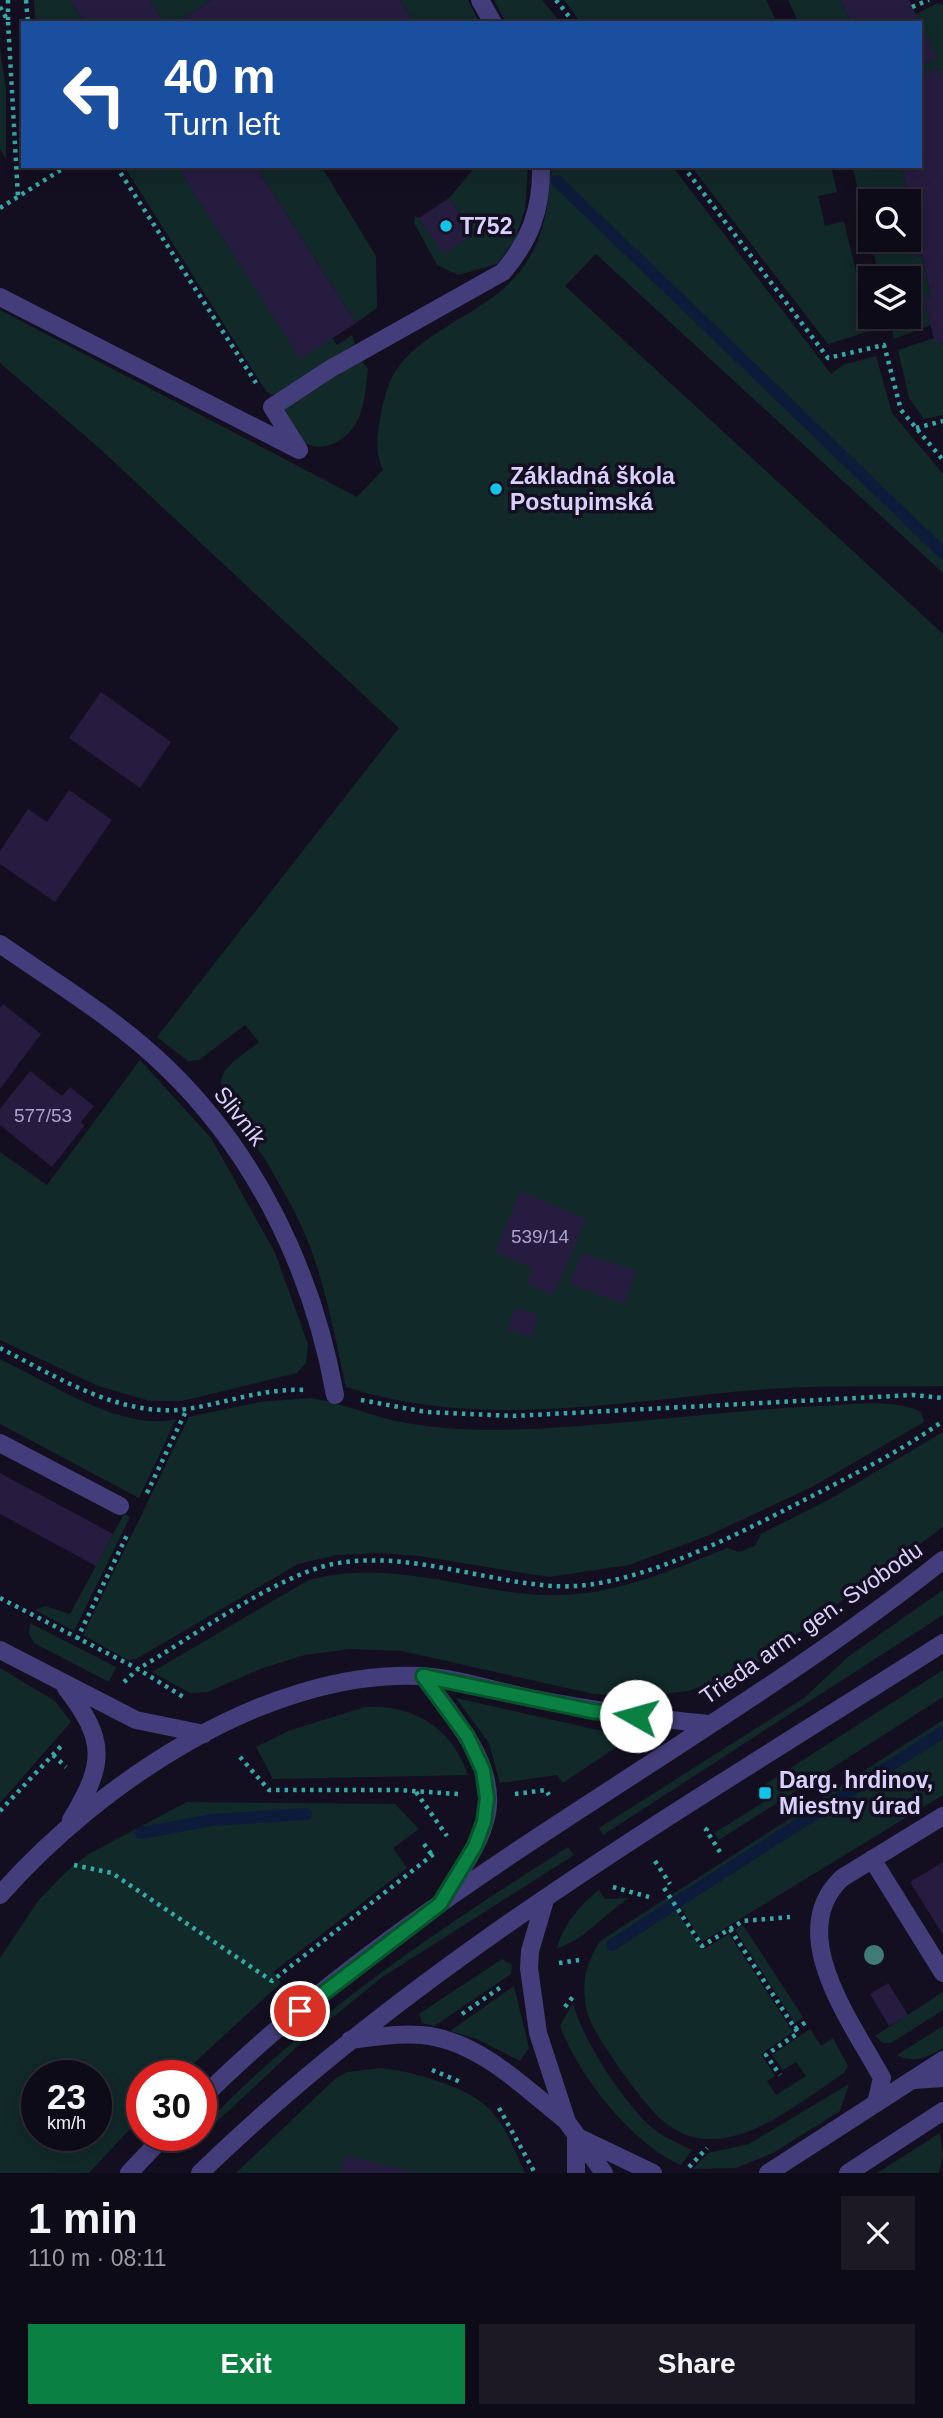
<!DOCTYPE html>
<html lang="en">
<head>
<meta charset="utf-8">
<style>
	body { margin:0; font-family:Arial,sans-serif; background:#1c1925; color:#f1f3f6; height:100vh; display:flex; flex-direction:column; font-size:26px; white-space:nowrap }
	* { box-sizing:border-box; margin:0 }
	p { font-size:23px; color:#9b9ba2 }
	.icon { flex:none; width:38px; height:38px; fill:none; stroke:currentColor; stroke-width:2; stroke-linecap:round; stroke-linejoin:round }
	.map { position:relative; height:2173px; overflow:hidden }
	.details { display:flex; flex-direction:column; background:#0e0b18; flex:1 }
	.details>* { flex:none }
	.top-card { position:absolute; left:21px; top:21px; width:901px; height:147px; border-radius:0px; box-shadow:0 4px 18px #0003,0 0 0 2px #2e2b37; background:#1a4fa0; color:#fff; overflow:hidden }
	.buttons { position:absolute; left:858px; top:189px; display:grid; gap:14px }
	.buttons a { display:grid; place-items:center; width:63px; height:63px; border-radius:0px; background:#0e0b18; box-shadow:0 4px 18px #0003,0 0 0 2px #2e2b37; font-size:35px }
	.speed { position:absolute; left:21px; top:2060px; display:flex; gap:14px; font-size:35px; font-weight:700; text-align:center }
	.speed>* { display:grid; place-content:center; width:91px; height:91px; border-radius:50%; background:#0e0b18; box-shadow:0 4px 18px #0003,0 0 0 2px #2e2b37; line-height:1 }
	.speed small { font-size:18px; font-weight:400 }
	.speed .limit { border:10px solid #d22; background:#fff; color:#111 }
	.pin { position:absolute; display:grid; place-items:center; width:60px; height:60px; color:#fff; margin:-30px; border:4px solid #fff; border-radius:50%; box-shadow:0 2px 7px #0007 }
	.me { position:absolute; width:77px; margin:-38px; rotate:277deg; stroke-linejoin:round; filter:drop-shadow(0 0 5px #0008) }
	.turn { display:flex; align-items:center; gap:24px; height:147px; padding:0 28px; font-size:32px }
	.turn .icon { width:91px; height:91px; stroke-width:2.5 }
	.turn b { display:block; font-size:49px; line-height:60px }
	.round { display:grid; place-items:center; flex:none; width:74px; height:74px; border-radius:0px; background:#1c1925 }
	.headline { display:flex; align-items:center; justify-content:space-between; height:119px; padding:0 28px }
	h1 { font-size:42px; font-weight:700; line-height:52px }
	.cta { display:flex; gap:14px; margin-top:auto; padding:14px 28px }
	.cta a { flex:1; height:80px; border-radius:0px; background:#0b8043; color:#fff; font-size:28px; font-weight:700; line-height:80px; text-align:center }
	.cta a+a { background:#1c1925; color:#f1f3f6 }
	.map>svg:first-child { display:block }
	.green { fill:#122929; fill-rule:evenodd }
	.lines { fill:none; stroke-linecap:round; stroke-linejoin:round }
	.stream { stroke:#0d1b3b; stroke-width:12 }
	.building { fill:#261c3f }
	.path { stroke:#37a9a9; stroke-width:4.5; stroke-dasharray:3.5 5; stroke-linecap:butt }
	.minor { stroke:#443d7b; stroke-width:18 }
	.tree { fill:#3f7c78 }
	.route-casing { stroke:#07532c; stroke-width:18 }
	.route { stroke:#0b8043; stroke-width:12 }
	.poi-dot { fill:#12c4e7; stroke:#130f20; stroke-width:2.5 }
	.labels { text-anchor:middle; stroke-width:7; stroke-linejoin:round; paint-order:stroke }
	.number-label { font-size:19px; fill:#aca4cc }
	.poi-label { font-size:23px; font-weight:bold; fill:#d9d1fb; stroke:#130f20; text-anchor:start }
	.street-label { font-size:23px; fill:#d9d1fb; stroke:#130f20 }
</style>
</head>
<body>
<div class="map">
<svg width="943" height="2173" viewBox="0 0 943 2173">
	<rect width="100%" height="100%" fill="#130f20"/>
	<path class="green" d="M34,0H70L85,23H35Z
		M150,0H212L176,23H164Z
		M400,0H468L480,23H414Z
		M494,0H542L561,23H506Z
		M564,0H766L777,23H581Z
		M788,0H841L851,23H799Z
		M938,3L943,5V80L940,69L921,73V65L936,58L916,14Z
		M0,49L6,89V159L0,149Z
		M124,166H177L300,358L332,338L337,345L352,335L355,344L279,393L272,395L266,391Z
		M270,166H321L376,256L377,308L356,323L260,173Z
		M476,166H528L525,209L515,240L497,264L458,275L437,265L414,223L415,216L419,218L443,253L474,234L449,198Z
		M551,166H672L831,374L843,365L876,356L892,413L943,474V573L596,254L565,286L943,634V1386C885,1387 826,1385 768,1389C628,1400 482,1431 346,1387C334,1333 324,1274 300,1223C292,1205 281,1188 272,1171C261,1149 221,1106 221,1084C221,1065 247,1053 259,1042L245,1025L199,1060L188,1061L157,1037L399,728L98,447L0,363V310L357,497L383,470C375,453 377,436 380,418C383,404 387,384 395,372C420,331 484,314 516,276C544,244 549,207 551,166Z
		M691,166H831L837,192L818,196L825,226L844,221L870,331L828,344Z
		M852,166H901L912,212L908,213V201H870L868,229Z
		M909,232L915,257L922,256L931,297L924,299L931,325L894,339L889,317H908V278H879L871,240H908Z
		M934,338L942,342L943,346V415L924,419L909,398L898,350Z
		M361,360L368,369C366,384 365,403 359,417C350,440 320,458 298,438C291,432 286,420 280,411Z
		M140,1060L211,1138L275,1253L308,1344L306,1363L297,1373L182,1401H150L98,1386L0,1340V1152L47,1185Z
		M0,1359C47,1381 123,1433 176,1419L139,1498L0,1424Z
		M311,1398C334,1402 354,1409 377,1416C409,1426 449,1429 482,1430C595,1430 708,1411 821,1406C853,1405 892,1398 921,1412L924,1422L812,1487L707,1536L629,1565L549,1577L419,1556L379,1553L337,1555L298,1564L136,1659L128,1660L83,1635L189,1417L259,1402Z
		M943,1432V1527L749,1669L688,1691L640,1697L594,1694L402,1651L350,1649L305,1655L260,1669L208,1692L190,1693L152,1672L307,1581C394,1555 477,1598 563,1595C620,1593 675,1569 727,1548L739,1552L755,1546L761,1534L832,1498Z
		M124,1514L130,1517L74,1631L35,1610L45,1606L70,1614Z
		M943,1590V1615L603,1835L599,1828L804,1698L849,1656Z
		M30,1623L116,1667L109,1682L34,1643L29,1634Z
		M0,1668L55,1701L71,1722L0,1803Z
		M943,1670V1697L719,1840L714,1833L769,1799L761,1787Z
		M456,1698L611,1733L618,1738V1746L563,1783L557,1775L500,1783L489,1743Z
		M365,1707C414,1704 452,1728 468,1775L273,1779L256,1747L288,1731Z
		M943,1720V1795L702,1942L680,1906L675,1909L703,1950L729,1934L793,2032L761,2054L775,2076L767,2081L776,2095L806,2076L796,2062L783,2070L772,2055L810,2029L821,2046L833,2038L848,2066L844,2073C805,2098 756,2141 707,2139C690,2139 676,2131 663,2121C646,2108 592,2033 587,2012C581,1984 585,1965 600,1941Z
		M187,1802L395,1804L419,1829L393,1848L407,1868L273,1972L281,1983L181,2075L142,2076V2116L89,2173H0V1958L38,1901L66,1872L87,1855ZM37,2076H96V2135H37Z
		M568,1847L574,1855L381,1978L299,2045L193,2144L190,2141L196,2135H201V2129C308,2016 437,1930 568,1847Z
		M599,1890L605,1899L629,1898C605,1913 584,1941 557,1948C564,1923 579,1906 599,1890Z
		M743,1925L803,2017L795,2023L735,1930Z
		M502,1959L512,1965L511,1974L434,2026L422,2023L419,2014Z
		M514,1986L529,2048L520,2061L477,2039L450,2031Z
		M943,1992V2010L891,2043H883L875,2036Z
		M573,2003C583,2040 621,2099 650,2126C663,2137 677,2143 692,2150L681,2165C631,2143 579,2076 560,2026Z
		M943,2026V2048C928,2057 914,2064 897,2055Z
		M381,2068C411,2071 471,2087 491,2111C507,2128 515,2152 525,2173H236L336,2078L348,2072Z
		M849,2084L840,2111L773,2153L736,2168L693,2169L708,2153L749,2144Z
		M940,2133L943,2155L939,2173H877Z"/>
	<g class="lines">
		<path class="stream" d="M557,181L943,553
			M141,1833L212,1820L306,1814
			M677,1902L943,1732
			M612,1945L672,1906"/>
	</g>
	<path class="building" d="M70,0H150L164,23H85Z
		M212,0H400L414,23H176Z
		M841,0H909L920,23H851Z
		M920,24L937,58L920,65Z
		M940,69L943,80V342L935,343L924,299L931,297L922,255L914,258L908,230V213L912,212L901,166H920V73Z
		M177,166H270L260,173L356,323L300,359Z
		M449,198L474,234L443,254L419,218Z
		M101,692L171,742L140,788L69,738Z
		M69,790L112,820L55,902L0,864V851L28,809L47,822Z
		M3,1004L41,1034L0,1089V1008Z
		M30,1071L62,1096L70,1087L94,1106L81,1122L85,1125L52,1167L0,1125V1109Z
		M520,1191L586,1219L554,1295L526,1283L532,1268L495,1252Z
		M582,1253L636,1271L624,1304L570,1284Z
		M515,1308L538,1315L531,1337L508,1330Z
		M0,1473L113,1534L96,1566L0,1514Z
		M943,1862V1935L910,1882Z
		M888,1983L908,2015L889,2026L870,1994Z
		M345,2156L415,2172V2173H341Z"/>
	<g class="lines">
		<path class="path" d="M8,0V20
			M26,0L28,23
			M556,0L574,23
			M0,7L8,21L18,197
			M912,7L929,0
			M116,166L256,383
			M683,166L828,358L884,345L901,410L943,460
			M0,208L67,166
			M858,238L870,235
			M916,428L943,421
			M0,1348C57,1377 121,1418 187,1409C226,1403 264,1388 304,1390
			M361,1400L426,1412L513,1416L913,1395L943,1398
			M147,1493L187,1409
			M0,1598L138,1669L185,1698
			M77,1639L128,1533
			M124,1682L138,1669C191,1638 275,1576 333,1564C407,1550 480,1581 553,1586C634,1592 749,1528 820,1492C862,1470 904,1449 943,1421
			M53,1755L66,1767
			M240,1757L269,1790H398L458,1794
			M416,1792L447,1836
			M515,1794L546,1790L549,1795
			M0,1811L64,1743
			M708,1828L706,1830L720,1852
			M424,1844L432,1855
			M655,1861L670,1884
			M74,1865L112,1873L272,1981L435,1853
			M613,1887L649,1897
			M664,1888L702,1946L743,1921L790,1917
			M730,1929L798,2033L766,2055L780,2075
			M559,1963L579,1960
			M565,2007L575,1994
			M462,2014L501,1987
			M795,2029L806,2022
			M432,2070L463,2083
			M499,2108L535,2173
			M689,2167L707,2148"/>
		<path class="minor" d="M480,0L493,23
			M0,297L299,450L272,407L330,369L503,272C530,240 542,209 541,166
			M0,944C56,983 118,1020 167,1068C257,1155 313,1272 335,1395
			M0,1443L120,1506
			M0,1650L136,1720L204,1734
			M423,1676C451,1715 496,1762 487,1813C481,1845 459,1872 443,1899
			M66,1688C107,1741 105,1764 71,1820
			M872,1859L943,1973
			M0,1895C99,1783 267,1669 421,1676C457,1678 495,1691 530,1698C590,1710 649,1718 709,1724
			M545,1900L530,1951L529,1968L538,2033L567,2122L604,2173
			M350,2040C376,2037 403,2032 430,2036C483,2045 525,2088 565,2120
			M914,2080L943,2078
			M201,2099C419,1883 704,1750 943,1560
			M876,2103L882,2078C853,2024 783,1933 842,1878L943,1816
			M582,2139L653,2173
			M129,2173L165,2135
			M200,2173C419,1960 687,1807 943,1643
			M576,2173V2135
			M768,2173L943,2060
			M848,2173L943,2111"/>
	</g>
	<circle class="tree" cx="874" cy="1955" r="10"/>
	<g class="lines">
		<g class="route-casing">
			<path id="route" d="M300,2011L440,1904L475,1846L484,1822L487,1798L483,1770L467,1736L423,1676L592,1711L636,1716"/>
		</g>
		<use href="#route" class="route"/>
	</g>
	<g class="poi-dot">
		<circle cx="446" cy="226" r="7"/>
		<circle cx="496" cy="489" r="7"/>
		<rect x="758" y="1786" width="14" height="14" rx="3.5"/>
	</g>
	<g class="labels">
		<g class="number-label">
			<text x="43" y="1122">577/53</text>
			<text x="540" y="1243">539/14</text>
		</g>
		<g class="poi-label">
			<text x="460" y="234">T752</text>
			<text x="510" y="484">Základná škola<tspan x="510" dy="26">Postupimská</tspan></text>
			<text x="779" y="1788">Darg. hrdinov,<tspan x="779" dy="26">Miestny úrad</tspan></text>
		</g>
		<g class="street-label">
			<text transform="translate(240 1116) rotate(52)" y="8">Slivník</text>
			<text transform="translate(811 1623) rotate(-35)" y="8">Trieda arm. gen. Svobodu</text>
		</g>
	</g>
</svg>
<div class="buttons">
<a><svg class="icon" aria-label="search" viewBox="0 0 24 24"><circle cx="10" cy="10" r="6"/><path d="M15 15l6 6"/></svg></a>
<a><svg class="icon" aria-label="layers" viewBox="0 0 24 24"><path d="M12 4l9 5-9 5-9-5zM3 14l9 5 9-5"/></svg></a>
</div>
<div class="speed"><div>23<small>km/h</small></div><div class="limit">30</div></div>
<div class="pin" style="left:300px;top:2011px;background:#d93025"><svg class="icon" aria-label="arrive" viewBox="0 0 24 24"><path d="M6 21V4h12l-3 4 3 4H6"/></svg></div>
<svg class="me" style="left:636px;top:1716px" viewBox="-20 -20 40 40"><circle r="19" fill="#fff"/><path d="M0-13L10 11 0 6-10 11z" fill="#0b8043"/></svg>
<div class="top-card">
<div class="turn"><svg class="icon" aria-label="left" viewBox="0 0 24 24"><path d="M17 20v-9H6M10 6l-5 5 5 5"/></svg><div><b>40 m</b>Turn left</div></div>
</div>
</div>
<section class="details">
<div class="headline"><div><h1>1 min</h1><p>110 m · 08:11</p></div><a class="round"><svg class="icon" aria-label="close" viewBox="0 0 24 24"><path d="M6 6l12 12M18 6L6 18"/></svg></a></div>
<div class="cta"><a>Exit</a><a>Share</a></div>
</section>
</body>
</html>
